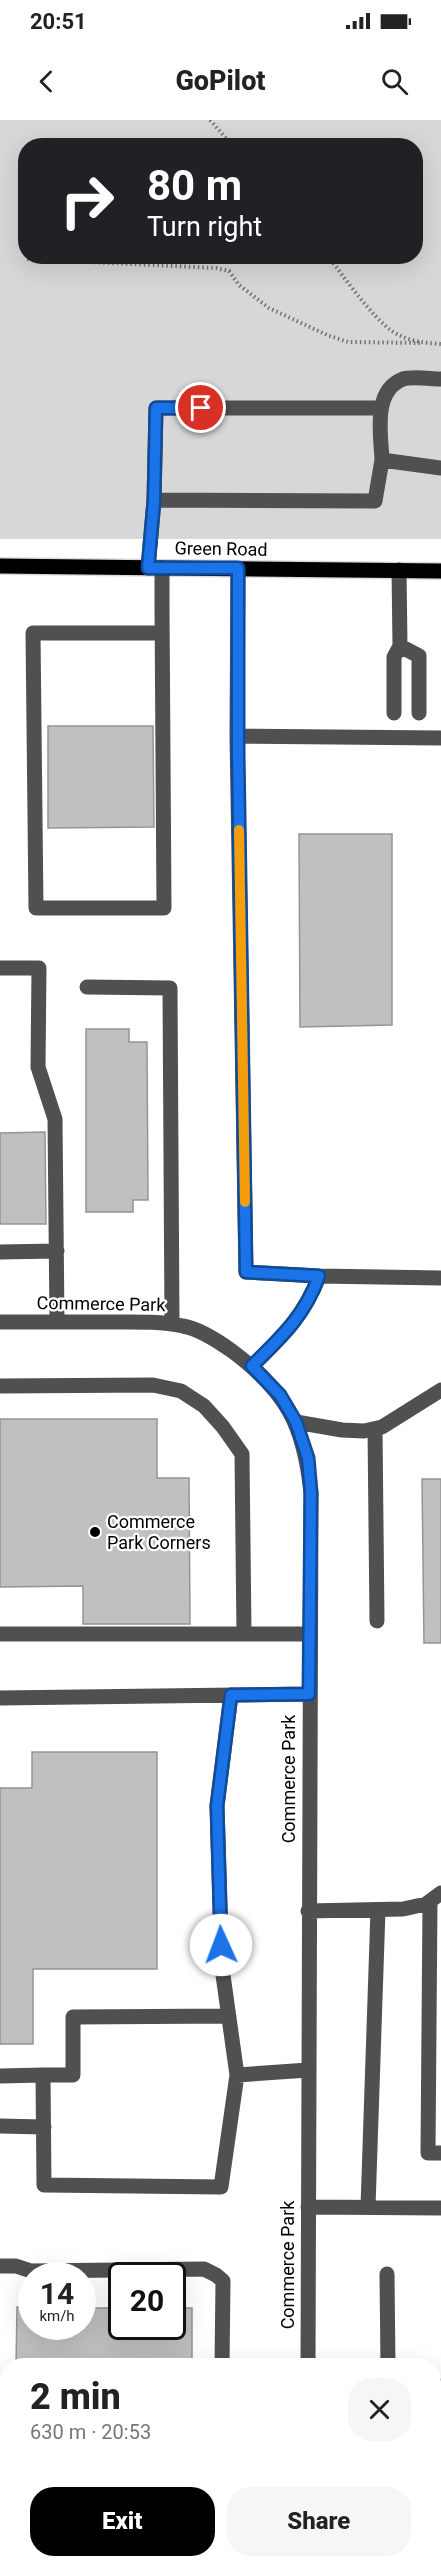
<!DOCTYPE html>
<html lang="en">
<head>
<meta charset="utf-8">
<style>
	body { margin:0; font-family:Roboto,sans-serif; background:#f6f6f6; color:#222; height:100vh; display:flex; flex-direction:column; font-size:22px; white-space:nowrap }
	* { box-sizing:border-box; margin:0 }
	p { font-size:20px; color:#767676 }
	.icon { flex:none; width:33px; height:33px; fill:none; stroke:currentColor; stroke-width:2; stroke-linecap:round; stroke-linejoin:round }
	.map { position:relative; flex:1; overflow:hidden }
	.panel { position:absolute; left:0px; top:2238px; width:441px; height:210px; display:flex; flex-direction:column; background:#fff; border-radius:24px 24px 0 0; box-shadow:0 6px 24px #0002 }
	.panel>* { flex:none }
	.guide { position:absolute; left:18px; top:18px; width:405px; height:126px; border-radius:24px; box-shadow:0 6px 24px #0002; background:#202124; color:#fff; overflow:hidden }
	.speed { position:absolute; left:18px; top:2142px; display:flex; gap:12px; font-size:30px; font-weight:700; text-align:center }
	.speed>* { display:grid; place-content:center; width:78px; height:78px; border-radius:50%; background:#fff; box-shadow:0 6px 24px #0002; line-height:1 }
	.speed small { font-size:15px; font-weight:400 }
	.speed .limit { border:3px solid #111; border-radius:9px; background:#fff; color:#111 }
	.pin { position:absolute; display:grid; place-items:center; width:51px; height:51px; color:#fff; margin:-26px; border:3px solid #fff; border-radius:50%; box-shadow:0 2px 6px #0007 }
	.me { position:absolute; width:66px; margin:-33px; rotate:358deg; stroke-linejoin:round; filter:drop-shadow(0 0 4px #0008) }
	.turn { display:flex; align-items:center; gap:21px; height:126px; padding:0 30px; font-size:27px }
	.turn .icon { width:78px; height:78px; stroke-width:2.5 }
	.turn b { display:block; font-size:42px; line-height:51px }
	.round { display:grid; place-items:center; flex:none; width:63px; height:63px; border-radius:24px; background:#f6f6f6 }
	.headline { display:flex; align-items:center; justify-content:space-between; height:102px; padding:0 30px }
	h1 { font-size:36px; font-weight:800; line-height:45px }
	.button { display:flex; gap:12px; margin-top:auto; padding:12px 30px }
	.button a { flex:1; height:69px; border-radius:24px; background:#000; color:#fff; font-size:24px; font-weight:800; line-height:69px; text-align:center }
	.button a+a { background:#f6f6f6; color:#222 }
	.status { display:flex; justify-content:space-between; align-items:center; height:42px; padding:0 30px; background:#fff; direction:ltr }
	.status svg { height:16px; fill:currentColor }
	header { display:flex; justify-content:space-between; align-items:center; height:78px; padding:0 30px; background:#fff; font-size:27px; font-weight:800 }
	.map>svg:first-child { display:block }
	.green { fill:#d7d7d7; fill-rule:evenodd }
	.building { fill:#c0c0c0; stroke:#949494; stroke-width:1.5 }
	.lines { fill:none; stroke-linecap:round; stroke-linejoin:round }
	.major-casing { stroke:#dbdbdb; stroke-width:18 }
	.path { stroke:#727272; stroke-width:4; stroke-dasharray:1.5 3; stroke-linecap:butt }
	.minor { stroke:#505050; stroke-width:15 }
	.major { stroke:#000; stroke-width:15 }
	.route-casing { stroke:#114b97; stroke-width:15 }
	.route { stroke:#1a73e8; stroke-width:10 }
	.slow { stroke:#f59e0b; stroke-width:10 }
	.poi-dot { fill:#000; stroke:#fff; stroke-width:2 }
	.labels { text-anchor:middle; stroke-width:4.5; stroke-linejoin:round; paint-order:stroke }
	.street-label { font-size:18px; fill:#000; stroke:#fff }
	.poi-label { font-size:18px; fill:#000; stroke:#fff; text-anchor:start }
</style>
</head>
<body>
<div class="status"><b>20:51</b><svg viewBox="0 0 49 12"><path d="M0 12V9h3v3zM5 12V6h3v6zM10 12V3h3v9zM15 12V0h3v12zM26 1h20v11H26zM47 4h2v5h-2z"/></svg></div>
<header><svg class="icon" aria-label="back" viewBox="0 0 24 24"><path d="M15 5l-7 7 7 7"/></svg>GoPilot<svg class="icon" aria-label="search" viewBox="0 0 24 24"><circle cx="10" cy="10" r="6"/><path d="M15 15l6 6"/></svg></header>
<div class="map">
<svg width="441" height="2448" viewBox="0 0 441 2448">
	<rect width="100%" height="100%" fill="#fff"/>
	<path class="green" d="M0,0H441V419H0ZM26,26H416V136H26Z"/>
	<path class="building" d="M48,606H153L154,707L48,708Z
		M299,714H392V905L300,907Z
		M86,909H129V922H147L148,1080H133V1092H86Z
		M45,1012L46,1104H0V1013Z
		M0,1299H157V1358H189L190,1504H83V1466L0,1467Z
		M422,1359H441V1523H424Z
		M32,1632H157V1849H33V1924H0V1668H32Z
		M17,2187L32,2188V2206H82V2188H122V2206H172V2188H192V2246H16Z"/>
	<g class="lines">
		<g class="major-casing">
			<path id="major" d="M0,446L441,451"/>
		</g>
		<path class="path" d="M210,0L233,26
			M328,136C344,157 372,197 392,211C407,221 424,223 441,224
			M27,139L216,148L229,151L239,165L269,188L327,215L348,222L420,223"/>
		<path class="minor" d="M441,259C431,259 413,256 403,259C372,271 381,315 382,340L441,348
			M154,380L375,381L382,340
			M148,448L154,380L156,288H380
			M162,448V486L164,788H36L33,513H162
			M238,449L237,616L441,618
			M400,526L419,536V593
			M394,593V537L400,526L399,450
			M237,616L246,1152L319,1156
			M0,848H39L38,947L55,999L57,1202
			M87,867L170,868L172,1204
			M0,1132L57,1131
			M0,1202C37,1202 73,1202 110,1202C134,1202 159,1201 183,1206C200,1209 218,1221 232,1231C287,1272 304,1305 311,1373L308,2246
			M252,1246C281,1218 305,1195 319,1156L441,1158
			M0,1266L153,1265L181,1271L204,1286L223,1307L242,1334L244,1514
			M296,1302L342,1310L364,1311L382,1307L441,1270
			M375,1309L377,1501
			M0,1514H310
			M231,1575L217,1686L222,1848L237,1955L308,1950
			M0,1578L309,1574
			M430,1781L428,2033H441
			M308,1791L403,1789L426,1784L441,1773
			M43,1955H73V1897L229,1896
			M0,1956L43,1955L44,2065L221,2067L237,1955
			M0,2006L44,2007
			M308,2087L441,2088
			M368,2087L378,1790
			M0,2146H16L31,2151L204,2149L216,2155L223,2161L222,2246
			M387,2154L388,2246
			M434,2266H441
			M0,2289H8
			M0,2326H8
			M434,2428L441,2429
			M307,2440V2448"/>
		<use href="#major" class="major"/>
	</g>
	<g class="lines">
		<g class="route-casing">
			<path id="route" d="M201,288H156L154,381L148,448H238V634L246,1152L319,1156C304,1197 282,1216 252,1246L280,1275L296,1302L308,1338L311,1373L309,1574L231,1575L217,1686L221,1825"/>
		</g>
		<use href="#route" class="route"/>
		<path class="slow" d="M239,710L245,1082"/>
	</g>
	<circle class="poi-dot" cx="95" cy="1412" r="6"/>
	<g class="labels">
		<g class="street-label">
			<text transform="translate(221 429) rotate(1)" y="6">Green Road</text>
			<text transform="translate(101 1184) rotate(1)" y="6">Commerce Park</text>
			<text transform="translate(289 1659) rotate(-90)" y="6">Commerce Park</text>
			<text transform="translate(288 2145) rotate(-90)" y="6">Commerce Park</text>
		</g>
		<g class="poi-label">
			<text x="107" y="1408">Commerce<tspan x="107" dy="21">Park Corners</tspan></text>
		</g>
	</g>
</svg>
<div class="speed"><div>14<small>km/h</small></div><div class="limit">20</div></div>
<div class="pin" style="left:201px;top:288px;background:#d93025"><svg class="icon" aria-label="arrive" viewBox="0 0 24 24"><path d="M6 21V4h12l-3 4 3 4H6"/></svg></div>
<svg class="me" style="left:221px;top:1825px" viewBox="-20 -20 40 40"><circle r="19" fill="#fff"/><path d="M0-13L10 11 0 6-10 11z" fill="#1a73e8"/></svg>
<div class="guide">
<div class="turn"><svg class="icon" aria-label="right" viewBox="0 0 24 24"><path d="M7 20v-9h11M14 6l5 5-5 5"/></svg><div><b>80 m</b>Turn right</div></div>
</div>
<section class="panel">
<div class="headline"><div><h1>2 min</h1><p>630 m · 20:53</p></div><a class="round"><svg class="icon" aria-label="close" viewBox="0 0 24 24"><path d="M6 6l12 12M18 6L6 18"/></svg></a></div>
<div class="button"><a>Exit</a><a>Share</a></div>
</section>
</div>
</body>
</html>
